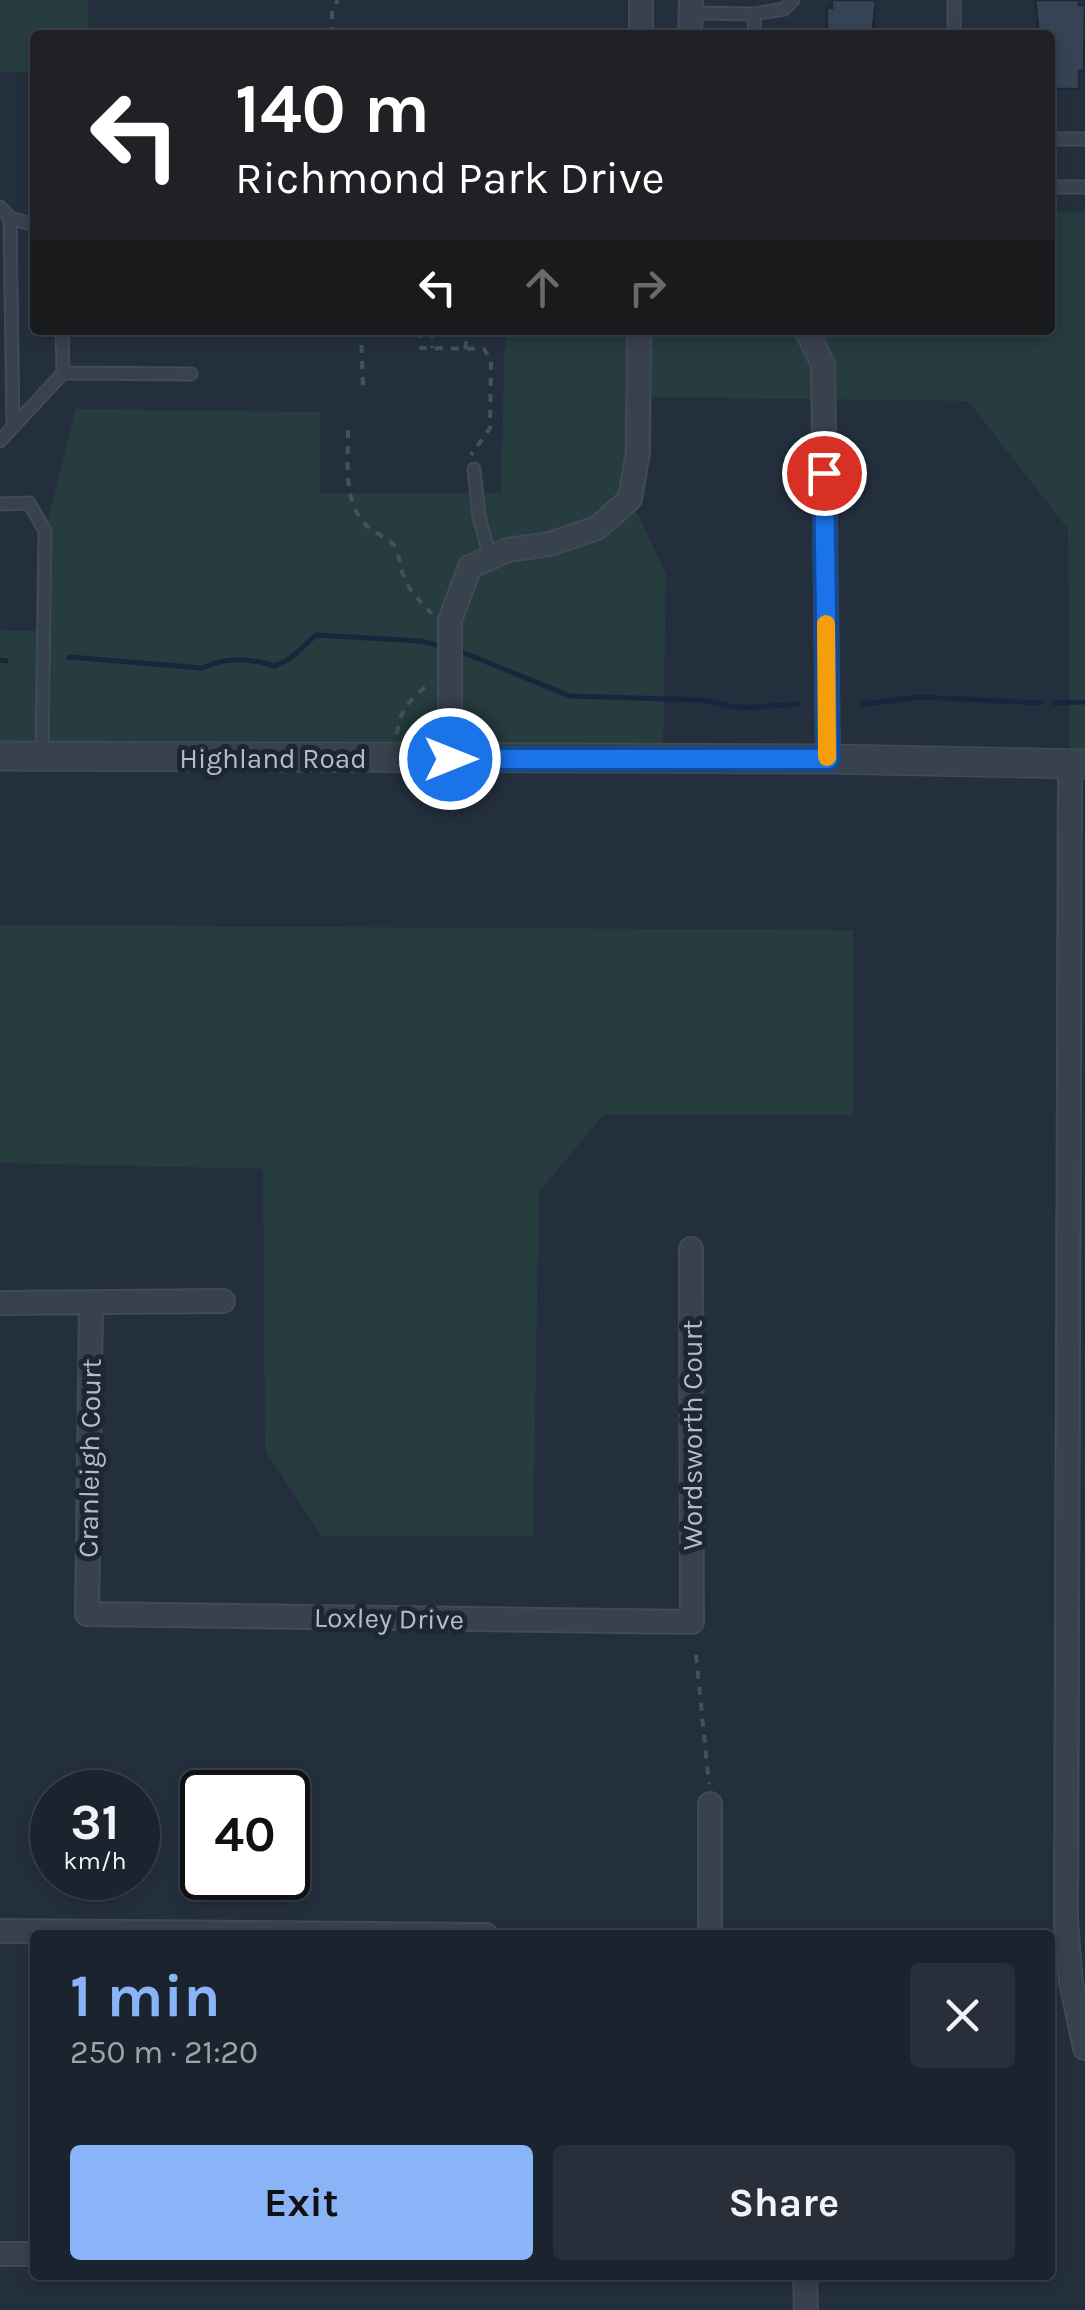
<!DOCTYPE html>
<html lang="en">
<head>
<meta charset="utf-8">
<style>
	body { margin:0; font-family:Karla,sans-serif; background:#282f3a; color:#f1f3f6; height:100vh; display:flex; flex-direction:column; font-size:38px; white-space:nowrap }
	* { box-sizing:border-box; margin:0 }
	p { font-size:32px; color:#a0a4aa }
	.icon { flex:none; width:55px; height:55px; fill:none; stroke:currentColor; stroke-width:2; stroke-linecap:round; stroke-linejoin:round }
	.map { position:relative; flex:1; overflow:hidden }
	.panel { position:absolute; left:30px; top:1930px; width:1025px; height:350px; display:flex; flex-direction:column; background:#1b232e; border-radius:10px; box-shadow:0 5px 15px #0003,0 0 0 2px #39404a }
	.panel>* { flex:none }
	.top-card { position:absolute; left:30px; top:30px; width:1025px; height:305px; border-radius:10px; box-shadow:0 5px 15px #0003,0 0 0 2px #39404a; background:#202124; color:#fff; overflow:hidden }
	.speed { position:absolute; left:30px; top:1770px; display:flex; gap:20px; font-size:50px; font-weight:700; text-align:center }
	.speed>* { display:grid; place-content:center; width:130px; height:130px; border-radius:50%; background:#1b232e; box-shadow:0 5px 15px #0003,0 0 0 2px #39404a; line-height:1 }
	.speed small { font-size:25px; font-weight:400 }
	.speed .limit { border:5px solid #111; border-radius:15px; background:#fff; color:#111 }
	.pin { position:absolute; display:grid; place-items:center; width:85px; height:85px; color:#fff; margin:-42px; border:5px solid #fff; border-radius:50%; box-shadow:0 2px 10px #0007 }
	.me { position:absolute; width:110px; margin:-55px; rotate:90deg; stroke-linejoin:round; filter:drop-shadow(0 0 8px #0008) }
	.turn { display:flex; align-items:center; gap:35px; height:210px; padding:0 40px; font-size:45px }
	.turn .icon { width:130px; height:130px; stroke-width:2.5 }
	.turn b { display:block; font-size:70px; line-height:85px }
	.lanes { display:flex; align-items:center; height:95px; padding:0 40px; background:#0003; justify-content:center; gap:50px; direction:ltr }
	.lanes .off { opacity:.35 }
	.round { display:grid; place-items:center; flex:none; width:105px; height:105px; border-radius:10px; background:#282f3a }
	.head { display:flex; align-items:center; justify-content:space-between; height:170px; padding:0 40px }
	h1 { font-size:60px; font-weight:700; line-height:75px; color:#8ab4f8 }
	.button { display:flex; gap:20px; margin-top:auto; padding:20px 40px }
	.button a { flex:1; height:115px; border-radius:10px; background:#8ab4f8; color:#111; font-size:40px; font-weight:700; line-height:115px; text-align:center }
	.button a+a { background:#282f3a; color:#f1f3f6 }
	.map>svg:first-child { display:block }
	.green { fill:#263c3f }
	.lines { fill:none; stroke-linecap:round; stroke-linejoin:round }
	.stream { stroke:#17263c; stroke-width:5 }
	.building { fill:#364354; stroke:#1f2835; stroke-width:2.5 }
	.service-casing { stroke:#414a57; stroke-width:15 }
	.minor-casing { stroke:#414a57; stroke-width:26 }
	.tertiary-casing { stroke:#414a57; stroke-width:31 }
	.path { stroke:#3f5557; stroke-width:4; stroke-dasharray:8 8; stroke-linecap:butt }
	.service { stroke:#38414e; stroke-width:11 }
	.minor { stroke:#38414e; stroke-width:22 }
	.tertiary { stroke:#38414e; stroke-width:28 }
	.route-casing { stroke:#114b97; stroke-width:25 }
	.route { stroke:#1a73e8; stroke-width:18 }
	.slow { stroke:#f59e0b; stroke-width:18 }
	.labels { text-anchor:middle; stroke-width:10; stroke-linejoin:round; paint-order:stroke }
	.street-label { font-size:28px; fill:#b4bcc9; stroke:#1d2633 }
</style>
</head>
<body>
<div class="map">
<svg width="1085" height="2310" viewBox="0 0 1085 2310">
	<rect width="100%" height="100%" fill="#242f3e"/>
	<path class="green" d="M0,0H88V35H35V72H0Z
		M1085,212V764L1070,763L1068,529L968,401L639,397L630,499L666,573L663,759L0,756V630L43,631L45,531L76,409L320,412V493H501L505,330H1050V213Z
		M0,925L853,930V1115L604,1114L539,1192L533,1536H322L265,1450L263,1169L0,1163Z"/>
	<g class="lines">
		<path class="stream" d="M457,650L570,696L702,700L741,708L798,704
			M69,657L202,668C226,657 249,658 275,666L291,658L316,635L421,641L441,646
			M0,660L6,661
			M1053,703L1085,702
			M863,704L921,697L1040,703"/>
	</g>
	<path class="building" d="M832,0H876L872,35H832V32H827V7L832,8Z
		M1035,0H1079V5H1085L1084,71H1079V89H1050V35H1039Z"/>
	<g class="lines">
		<g class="service-casing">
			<path id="service" d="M691,13L754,14
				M755,35L754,14L784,9L793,0
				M954,35V0
				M1050,139H1085
				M1050,187H1085
				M0,207L10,218L35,225
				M62,330L63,373L191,374
				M13,427L63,373
				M0,441L13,427L10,218
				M474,469L479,516L490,558
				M0,504L29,503L45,531L42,755"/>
		</g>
		<g class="minor-casing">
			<path id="minor" d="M641,35V0
				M690,35L691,0
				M806,330L823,364L828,759
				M450,759V620L470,567L508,550L550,544L597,528L630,499L638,452L639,330
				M1070,763L1066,1922L1071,1982L1085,2048
				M0,1303L223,1301
				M91,1303L87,1614L692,1622L691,1249
				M0,1931L486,1935
				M710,1935V1804
				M0,2254H35
				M805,2275L806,2310"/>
		</g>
		<g class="tertiary-casing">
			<path id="tertiary" d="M0,756L828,759L1085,764"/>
		</g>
		<path class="path" d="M331,35L332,11L338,0
			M419,330L421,348L484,349L491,360L490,428L471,455
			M432,330V348
			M282,334L284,330
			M465,349L468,330
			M363,385L361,334L365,330
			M348,430C348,459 343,501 365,524C374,533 388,538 397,548C403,585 408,588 432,614
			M397,734C399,710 413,696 432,682
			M696,1655L709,1784"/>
		<use href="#service" class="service"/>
		<use href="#minor" class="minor"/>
		<use href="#tertiary" class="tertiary"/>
	</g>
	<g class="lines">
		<g class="route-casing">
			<path id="route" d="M450,759H828L824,473"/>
		</g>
		<use href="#route" class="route"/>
		<path class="slow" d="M826,624L827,757"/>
	</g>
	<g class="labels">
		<g class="street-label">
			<text x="273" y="768">Highland Road</text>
			<text transform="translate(692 1435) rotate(-90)" y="10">Wordsworth Court</text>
			<text transform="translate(89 1458) rotate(-89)" y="10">Cranleigh Court</text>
			<text transform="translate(389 1618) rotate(1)" y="10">Loxley Drive</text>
		</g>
	</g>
</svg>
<div class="speed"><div>31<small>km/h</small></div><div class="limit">40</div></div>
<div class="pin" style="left:824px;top:473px;background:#d93025"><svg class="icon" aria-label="arrive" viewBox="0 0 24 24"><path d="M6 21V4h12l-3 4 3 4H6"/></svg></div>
<svg class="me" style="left:450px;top:759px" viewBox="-20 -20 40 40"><circle r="17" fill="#1a73e8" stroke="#fff" stroke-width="3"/><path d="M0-11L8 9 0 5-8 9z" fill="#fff"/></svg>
<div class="top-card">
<div class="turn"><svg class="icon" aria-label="left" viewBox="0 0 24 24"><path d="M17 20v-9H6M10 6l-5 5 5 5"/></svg><div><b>140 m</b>Richmond Park Drive</div></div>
<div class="lanes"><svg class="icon" aria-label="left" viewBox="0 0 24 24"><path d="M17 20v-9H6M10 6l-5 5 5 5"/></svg><svg class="icon off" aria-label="ahead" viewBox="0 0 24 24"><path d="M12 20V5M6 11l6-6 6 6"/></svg><svg class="icon off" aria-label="right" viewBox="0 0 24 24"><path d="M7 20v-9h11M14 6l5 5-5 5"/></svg></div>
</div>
<section class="panel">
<div class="head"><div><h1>1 min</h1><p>250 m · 21:20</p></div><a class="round"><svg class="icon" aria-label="close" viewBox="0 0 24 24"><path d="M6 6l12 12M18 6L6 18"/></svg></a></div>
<div class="button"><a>Exit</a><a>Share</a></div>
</section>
</div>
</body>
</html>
